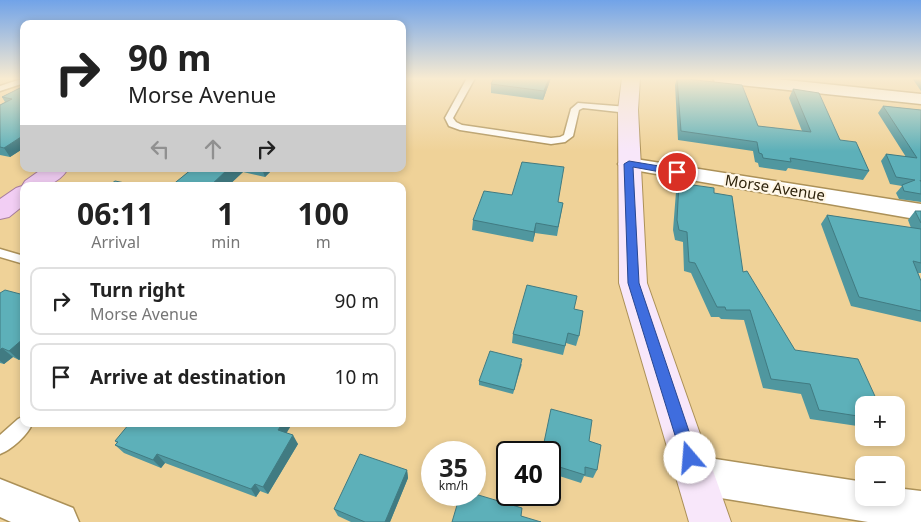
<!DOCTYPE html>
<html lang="en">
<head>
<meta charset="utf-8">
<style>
	body { margin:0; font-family:"Noto Sans",sans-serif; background:#f6f6f6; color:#222; height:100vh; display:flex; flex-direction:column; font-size:19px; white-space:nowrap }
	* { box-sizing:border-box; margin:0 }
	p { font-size:16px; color:#767676 }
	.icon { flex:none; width:28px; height:28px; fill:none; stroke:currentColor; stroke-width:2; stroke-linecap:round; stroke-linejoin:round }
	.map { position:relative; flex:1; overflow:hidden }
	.details { position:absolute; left:20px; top:182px; width:386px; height:245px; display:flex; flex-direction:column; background:#fff; border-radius:10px; box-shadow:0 2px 8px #0003 }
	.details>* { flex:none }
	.top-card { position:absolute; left:20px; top:20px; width:386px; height:152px; border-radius:10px; box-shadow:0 2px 8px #0003; background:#fff; color:#222; overflow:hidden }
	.buttons { position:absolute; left:855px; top:396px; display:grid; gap:10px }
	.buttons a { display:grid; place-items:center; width:50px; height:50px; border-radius:10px; background:#fff; box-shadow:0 2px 8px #0003; font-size:25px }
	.speed { position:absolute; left:421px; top:441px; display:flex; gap:10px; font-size:25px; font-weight:700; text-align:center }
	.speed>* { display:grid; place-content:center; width:65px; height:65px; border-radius:50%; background:#fff; box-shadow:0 2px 8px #0003; line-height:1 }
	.speed small { font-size:12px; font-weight:400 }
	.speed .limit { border:2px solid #111; border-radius:8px; background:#fff; color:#111 }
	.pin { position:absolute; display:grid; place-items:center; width:42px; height:42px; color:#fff; margin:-21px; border:2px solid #fff; border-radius:50%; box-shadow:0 1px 5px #0007 }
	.me { position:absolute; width:55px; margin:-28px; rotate:342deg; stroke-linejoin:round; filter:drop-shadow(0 0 4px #0008) }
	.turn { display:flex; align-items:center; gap:18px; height:105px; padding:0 25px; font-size:22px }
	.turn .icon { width:65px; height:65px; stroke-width:2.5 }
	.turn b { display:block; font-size:35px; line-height:42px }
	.lanes { display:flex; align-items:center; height:48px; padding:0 25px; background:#0003; justify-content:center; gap:25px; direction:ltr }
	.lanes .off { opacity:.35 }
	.eta { display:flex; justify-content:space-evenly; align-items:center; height:85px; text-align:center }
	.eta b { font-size:30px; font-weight:700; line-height:35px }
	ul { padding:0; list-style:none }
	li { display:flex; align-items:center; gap:15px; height:68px; margin:0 10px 8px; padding:0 15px; border:2px solid #e0e0e0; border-radius:10px }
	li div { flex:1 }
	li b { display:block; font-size:19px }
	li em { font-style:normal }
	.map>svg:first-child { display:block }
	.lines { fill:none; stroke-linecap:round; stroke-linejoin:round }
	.lane-casing { stroke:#ac9158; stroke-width:3 }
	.street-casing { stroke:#ac9158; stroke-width:3 }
	.secondary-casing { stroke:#ac9158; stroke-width:2 }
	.primary-casing { stroke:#a87e9f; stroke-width:2 }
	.lane { fill:#fff; fill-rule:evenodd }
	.street { fill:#fff; fill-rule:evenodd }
	.secondary { fill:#f8e7fa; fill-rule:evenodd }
	.primary { fill:#f2cef4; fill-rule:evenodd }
	.wall { fill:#50979f }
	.shaded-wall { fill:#417b82 }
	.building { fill:#5db0b9; stroke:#417b82 }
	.route { fill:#3f6dde; stroke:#294790 }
	.labels { text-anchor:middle; stroke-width:4.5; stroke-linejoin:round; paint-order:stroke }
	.street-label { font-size:15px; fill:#2f240d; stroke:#fff6e5 }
</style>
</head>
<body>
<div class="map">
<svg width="921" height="522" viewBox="0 0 921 522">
	<rect width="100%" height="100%" fill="#efd298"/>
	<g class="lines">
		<g class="lane-casing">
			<path id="lane" d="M24,78V83L0,91V86Z
				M467,78H475L453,118L456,122L462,125L551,138L560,137L564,135L571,109L578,103L628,107L632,110L628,113L583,108L579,110L573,136L565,142L551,144L460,130L449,126L445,118Z
				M0,249L24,256V264L0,257Z
				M24,416V424H32C28,435 11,450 0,454V435L18,419Z"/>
		</g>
		<g class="street-casing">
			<path id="street" d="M713,78H767L921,94V104L721,83L715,82Z
				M629,158L921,204V220L622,168L618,164L622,160Z
				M696,456L864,482V498H896V488L921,491V522H868L696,494L683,488L677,475L683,462Z
				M0,479L73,508L79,522H11L0,517Z"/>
		</g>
		<g class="secondary-casing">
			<path id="secondary" d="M622,78H640L638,110L647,283L731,522H689L619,283L618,110Z"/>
		</g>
		<g class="primary-casing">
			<path id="primary" d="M42,169H68C56,187 43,186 24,186V205L9,217L0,219V199L16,188L22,186L25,181Z"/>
		</g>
		<use href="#lane" class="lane"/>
		<use href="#street" class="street"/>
		<use href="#secondary" class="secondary"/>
		<use href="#primary" class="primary"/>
	</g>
	<path class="wall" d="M551,78L543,100L491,93V84Z
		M677,78L758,126L802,131L789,98L793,89L869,171L863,180L788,168L786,171L759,167L758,163L755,162L753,151L678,140L675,85Z
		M912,78H921V91Z
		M24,86V148L10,157L0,155V105L5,102L2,97Z
		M883,106L921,110V202L899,199L896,193L902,186L890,184L881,161L886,154L906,157L878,113Z
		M192,169H273L265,177L243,172L228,186H171Z
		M679,183L714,193L743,272L795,350L864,405V427L810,419L801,394L763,388L744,320L721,319L719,317H711L691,273L684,271L683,242L675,240L673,230L676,192Z
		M512,195L563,203L557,236L535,233L533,242L472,230L473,220Z
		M915,211H921V273H918L921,281V322L851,306L821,224L827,215L911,228L908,220Z
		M0,293L24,295V356L19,360L13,357L4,364L0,363Z
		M574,309L579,336L576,346L566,343L563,355L512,343L513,334Z
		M522,364L513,394L479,385V381Z
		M374,424H384L383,427Z
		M287,433L298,444L268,494L260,491L256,497L165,463L161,468L124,453L115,445L117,443L115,441Z
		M589,441L597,470L593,478L584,476L581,483L550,473V452Z
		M407,470L408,478L390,522H351L338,516L334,509Z"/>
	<path class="shaded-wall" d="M549,78H551L543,100L544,91Z
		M24,135V148L10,157L4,148Z
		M228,169H242L243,172L228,186H210Z
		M262,169H273L265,177Z
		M536,223L535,233L533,242L534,232Z
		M24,338V356L19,360L9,351Z
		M2,348L13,357L4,364L0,361V350Z
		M405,368L406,377L402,384V372Z
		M282,424H292L283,439L278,430Z
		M293,435L298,444L268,494L263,487Z
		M157,454L165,463L161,468L153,460Z
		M407,470L408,478L390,522H385Z
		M255,484L260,491L256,497L251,489Z"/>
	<path class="building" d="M494,78H549L544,91L491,84Z
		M677,78L742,85L758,126L811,132L793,89L819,93L840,140L856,142L869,171L790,158L791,162L763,158L762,154L759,153L757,142L681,131Z
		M24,86V135L4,148L0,147V105L12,99L2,97Z
		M883,106L921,110V181L920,180L921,182V194L904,191L902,185L915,180L896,177L886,154L917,158Z
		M522,162L564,167L558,202L563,203L558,227L536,223L534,232L473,220L484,191L512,195Z
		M192,169H228L210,186H171Z
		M115,181L140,186H108Z
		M679,183L714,188V193L732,196L743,272L747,271L795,350L858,359L879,405H864V417L819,410L810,384L771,379L750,310H726L725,307H717L695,263L689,262L687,232L679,230L677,220Z
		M915,211H921V223Z
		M827,215L921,229V263L913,261L921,281V311L859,297Z
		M527,285L577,296L574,309L583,311L579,336L568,333L565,346L513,334Z
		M5,290L24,295V338L9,351L2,348L0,350V293Z
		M490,351L522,359L514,390L479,381Z
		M551,409L592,420L589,441L601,445L597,470L585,467V475L550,464V452H542Z
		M129,424H282L278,430L293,435L263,487L255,484L251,489L157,454L153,460L115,445L118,442L115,441Z
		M360,454L407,470L385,522H365L334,509Z
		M475,494L522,508L521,516L541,522H452L460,495H475Z"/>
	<linearGradient id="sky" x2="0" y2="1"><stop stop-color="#71a3e8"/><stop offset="0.52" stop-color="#f8ebd1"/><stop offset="1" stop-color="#f8ebd1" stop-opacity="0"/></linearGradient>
	<rect width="921" height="151" fill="url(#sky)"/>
	<path class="route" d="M629,161L677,169L682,172L677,175L633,167L639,283L698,458L696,463L690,466L684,463L682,458L628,283L624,164Z"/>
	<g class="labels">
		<g class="street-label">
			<text transform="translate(775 188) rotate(9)" y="5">Morse Avenue</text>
		</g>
	</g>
</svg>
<div class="buttons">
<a>+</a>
<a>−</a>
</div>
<div class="speed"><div>35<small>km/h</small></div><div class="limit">40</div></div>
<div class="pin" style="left:677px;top:172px;background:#d93025"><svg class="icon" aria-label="arrive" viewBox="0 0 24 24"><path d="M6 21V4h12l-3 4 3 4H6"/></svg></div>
<svg class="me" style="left:690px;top:458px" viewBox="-20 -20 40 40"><circle r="19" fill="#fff"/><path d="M0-13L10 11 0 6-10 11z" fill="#3f6dde"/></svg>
<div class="top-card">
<div class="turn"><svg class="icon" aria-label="right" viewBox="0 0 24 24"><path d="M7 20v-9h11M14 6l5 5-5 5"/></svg><div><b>90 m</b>Morse Avenue</div></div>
<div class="lanes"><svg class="icon off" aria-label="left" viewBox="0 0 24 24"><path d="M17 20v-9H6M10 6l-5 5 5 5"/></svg><svg class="icon off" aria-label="ahead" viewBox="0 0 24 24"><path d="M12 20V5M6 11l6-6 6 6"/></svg><svg class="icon" aria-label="right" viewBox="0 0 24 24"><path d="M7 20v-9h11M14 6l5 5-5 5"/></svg></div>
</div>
<section class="details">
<div class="eta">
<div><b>06:11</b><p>Arrival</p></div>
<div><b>1</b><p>min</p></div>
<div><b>100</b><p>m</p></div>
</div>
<ul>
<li><svg class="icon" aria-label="right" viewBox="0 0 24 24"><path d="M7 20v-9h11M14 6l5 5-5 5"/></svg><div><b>Turn right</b><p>Morse Avenue</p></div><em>90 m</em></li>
<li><svg class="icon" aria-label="arrive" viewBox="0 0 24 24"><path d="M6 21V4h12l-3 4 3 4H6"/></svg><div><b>Arrive at destination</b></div><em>10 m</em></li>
</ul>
</section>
</div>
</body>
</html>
